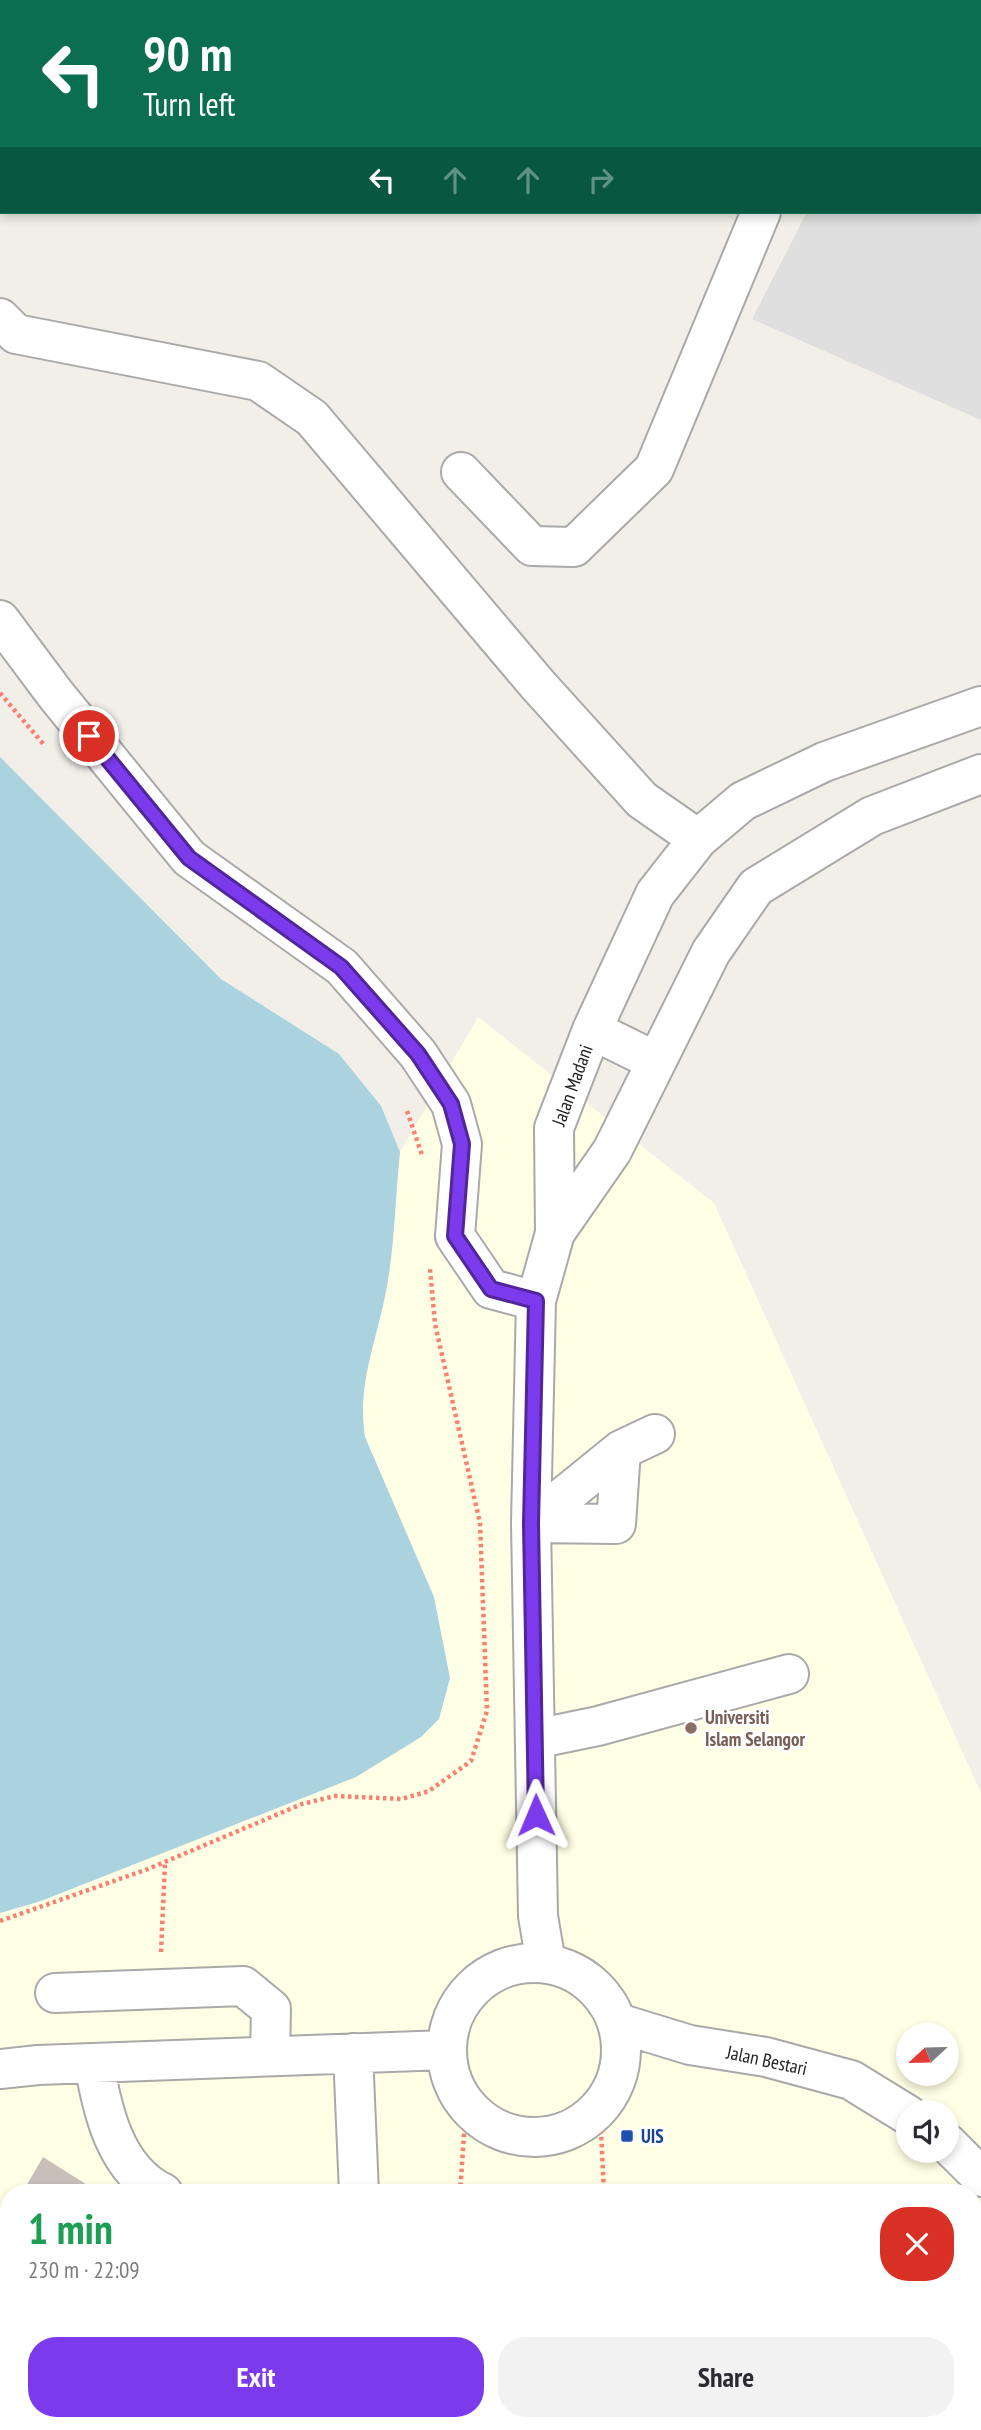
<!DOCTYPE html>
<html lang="en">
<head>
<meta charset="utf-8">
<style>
	body { margin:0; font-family:"PT Sans Narrow",sans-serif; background:#f2f2f3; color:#2b2b33; height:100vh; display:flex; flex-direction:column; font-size:26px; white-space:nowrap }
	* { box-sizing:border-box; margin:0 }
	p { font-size:23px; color:#7c7c81 }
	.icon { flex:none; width:38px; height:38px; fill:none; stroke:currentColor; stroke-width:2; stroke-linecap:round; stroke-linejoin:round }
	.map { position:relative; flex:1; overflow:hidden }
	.drawer { position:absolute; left:0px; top:2184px; width:982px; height:247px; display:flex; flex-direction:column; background:#fff; border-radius:28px 28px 0 0; box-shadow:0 4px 10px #0003 }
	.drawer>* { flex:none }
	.guide { position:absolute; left:0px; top:0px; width:982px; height:214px; box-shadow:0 4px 10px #0003; background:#0b6e4f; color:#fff; overflow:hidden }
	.needle { width:46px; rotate:248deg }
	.controls { position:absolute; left:896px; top:2023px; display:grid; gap:14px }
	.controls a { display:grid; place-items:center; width:63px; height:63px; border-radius:50%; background:#fff; box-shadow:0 4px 10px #0003; font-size:35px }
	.pin { position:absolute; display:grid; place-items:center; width:60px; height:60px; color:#fff; margin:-30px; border:4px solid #fff; border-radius:50%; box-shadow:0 2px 7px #0007 }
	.me { position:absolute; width:77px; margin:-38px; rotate:359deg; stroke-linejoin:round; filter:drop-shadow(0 0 5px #0008) }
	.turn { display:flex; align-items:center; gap:24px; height:147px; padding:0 28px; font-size:32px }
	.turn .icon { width:91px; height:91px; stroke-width:2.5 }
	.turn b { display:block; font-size:49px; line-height:60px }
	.lanes { display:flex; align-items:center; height:66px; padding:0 28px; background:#0003; justify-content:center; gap:35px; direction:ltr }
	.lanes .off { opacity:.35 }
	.round { display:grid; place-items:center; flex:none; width:74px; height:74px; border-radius:28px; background:#f2f2f3 }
	.summary { display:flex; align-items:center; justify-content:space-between; height:119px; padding:0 28px }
	h1 { font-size:42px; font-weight:700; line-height:52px; color:#1e9e55 }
	.button { display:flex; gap:14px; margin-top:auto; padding:14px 28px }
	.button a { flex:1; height:80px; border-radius:28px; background:#7c3aed; color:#fff; font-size:28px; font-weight:700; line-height:80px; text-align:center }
	.button a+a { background:#f2f2f3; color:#2b2b33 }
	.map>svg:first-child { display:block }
	.residential { fill:#e0dfdf }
	.education { fill:#ffffe5; fill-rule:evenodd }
	.water { fill:#aad3df }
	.building { fill:#c7bfb8 }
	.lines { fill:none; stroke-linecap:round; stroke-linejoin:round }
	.minor-casing { stroke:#a9a9a9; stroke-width:42 }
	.path { stroke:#fa8072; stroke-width:4.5; stroke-dasharray:3.5 3.5; stroke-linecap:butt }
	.minor { stroke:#fff; stroke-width:38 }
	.route-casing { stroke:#51269a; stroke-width:18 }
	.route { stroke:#7c3aed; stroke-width:12 }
	.education-dot { fill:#8d6e63; stroke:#fff; stroke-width:2.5 }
	.transit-dot { fill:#1a4fb4; stroke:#fff; stroke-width:2.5 }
	.labels { text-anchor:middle; stroke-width:6; stroke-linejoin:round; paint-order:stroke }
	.street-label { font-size:19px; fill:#222; stroke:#fff }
	.education-label { font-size:19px; font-weight:bold; fill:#785e54; stroke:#fff; text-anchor:start }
	.transit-label { font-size:19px; font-weight:bold; fill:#164399; stroke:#fff; text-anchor:start }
</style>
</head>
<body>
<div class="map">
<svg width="981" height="2430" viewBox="0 0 981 2430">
	<rect width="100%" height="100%" fill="#f2efe9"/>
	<path class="residential" d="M916,0H981V420L752,319L807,212H980V2Z"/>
	<path class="education" d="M478,1017L714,1203L981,1793V2430H0V1913L41,1901L356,1777L421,1737L434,1597L365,1437L360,1409L364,1381L386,1294L400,1152ZM908,2035H947V2074H908ZM908,2112H947V2151H908ZM9,2193H973V2422H9Z"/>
	<path class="water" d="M0,757L221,979L339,1054L381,1106L400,1152C395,1199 395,1249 385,1296C375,1346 357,1385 365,1437L434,1597L450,1678L439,1719L421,1737L356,1777L41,1901L0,1913Z"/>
	<path class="building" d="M43,2157L100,2193H22Z
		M9,2214V2422H163V2430H0V2218L5,2221Z"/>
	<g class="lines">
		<g class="minor-casing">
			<path id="minor" d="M139,0L140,2
				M265,2L266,0
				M851,2L852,0
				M0,318L16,334L258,381L312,418L538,685L642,800L698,839
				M461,472L532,546L574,547L654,469L761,212
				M0,620L56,695L189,858L342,967L418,1054L451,1104L462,1144L455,1236L491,1289L536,1301
				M592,1030L655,1061
				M555,1233L612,1151L711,952L756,887L872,816L981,774
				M531,1523L616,1524L621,1450
				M531,1523L621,1450L655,1434
				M535,1739L598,1726L789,1674
				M447 2050a87 87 0 1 1 174 0a87 87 0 1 1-174 0Z
				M546,1963L538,1916L531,1523L536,1301L555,1233L554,1128L592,1030L655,894L698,839L743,801L824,762L981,706
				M55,1993L243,1986L271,2009L270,2056
				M618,2023L690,2045L766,2057L851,2080L908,2115
				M353,2053L359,2193
				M94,2063C102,2110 115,2170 163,2193
				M0,2069L38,2065L446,2050
				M947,2143L981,2177"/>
		</g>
		<path class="path" d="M0,693L45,746
			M407,1111L422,1155
			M0,1921L148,1869L302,1804L335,1796L402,1799L429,1791L471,1761L487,1711L480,1523L435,1324L430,1269
			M161,1952L165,1863
			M600,2109L604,2193
			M460,2193L466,2106
			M443,2430V2422
			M609,2430L610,2422"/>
		<use href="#minor" class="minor"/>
	</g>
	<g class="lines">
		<g class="route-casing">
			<path id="route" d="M89,736L189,858L341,967L418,1054L451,1104L462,1144L455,1236L491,1289L536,1301L531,1523L536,1815"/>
		</g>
		<use href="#route" class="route"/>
	</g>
	<circle class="education-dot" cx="691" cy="1728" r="7"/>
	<rect class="transit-dot" x="620" y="2129" width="14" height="14" rx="3.5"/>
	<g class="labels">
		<g class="street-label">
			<text transform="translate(572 1085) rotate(-70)" y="7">Jalan Madani</text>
			<text transform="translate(767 2060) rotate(12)" y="7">Jalan Bestari</text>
		</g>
		<g class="education-label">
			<text x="705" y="1724">Universiti<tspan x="705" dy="22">Islam Selangor</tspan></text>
		</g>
		<g class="transit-label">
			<text x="641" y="2143">UIS</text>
		</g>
	</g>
</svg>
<div class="controls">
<a><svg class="needle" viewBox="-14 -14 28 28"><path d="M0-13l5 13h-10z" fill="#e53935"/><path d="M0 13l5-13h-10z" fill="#7c7c81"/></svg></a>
<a><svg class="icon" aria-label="sound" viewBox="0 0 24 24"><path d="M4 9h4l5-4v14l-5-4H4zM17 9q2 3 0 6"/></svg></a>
</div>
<div class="pin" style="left:89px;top:736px;background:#d93025"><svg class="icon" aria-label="arrive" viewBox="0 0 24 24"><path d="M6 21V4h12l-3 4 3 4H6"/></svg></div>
<svg class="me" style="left:536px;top:1815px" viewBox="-20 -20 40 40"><path d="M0-17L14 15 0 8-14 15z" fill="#7c3aed" stroke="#fff" stroke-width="4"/></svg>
<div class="guide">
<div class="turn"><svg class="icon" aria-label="left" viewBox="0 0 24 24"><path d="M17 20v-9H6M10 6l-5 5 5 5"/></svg><div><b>90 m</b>Turn left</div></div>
<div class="lanes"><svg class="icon" aria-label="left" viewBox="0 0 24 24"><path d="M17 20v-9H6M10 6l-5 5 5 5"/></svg><svg class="icon off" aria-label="ahead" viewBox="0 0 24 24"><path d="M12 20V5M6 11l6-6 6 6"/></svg><svg class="icon off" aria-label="ahead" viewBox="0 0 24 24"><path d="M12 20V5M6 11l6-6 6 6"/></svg><svg class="icon off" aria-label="right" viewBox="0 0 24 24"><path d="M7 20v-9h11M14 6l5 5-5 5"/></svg></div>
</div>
<section class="drawer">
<div class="summary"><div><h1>1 min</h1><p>230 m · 22:09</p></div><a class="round" style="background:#d93025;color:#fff"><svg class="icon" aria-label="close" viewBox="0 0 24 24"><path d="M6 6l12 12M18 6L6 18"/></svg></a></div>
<div class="button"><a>Exit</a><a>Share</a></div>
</section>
</div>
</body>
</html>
